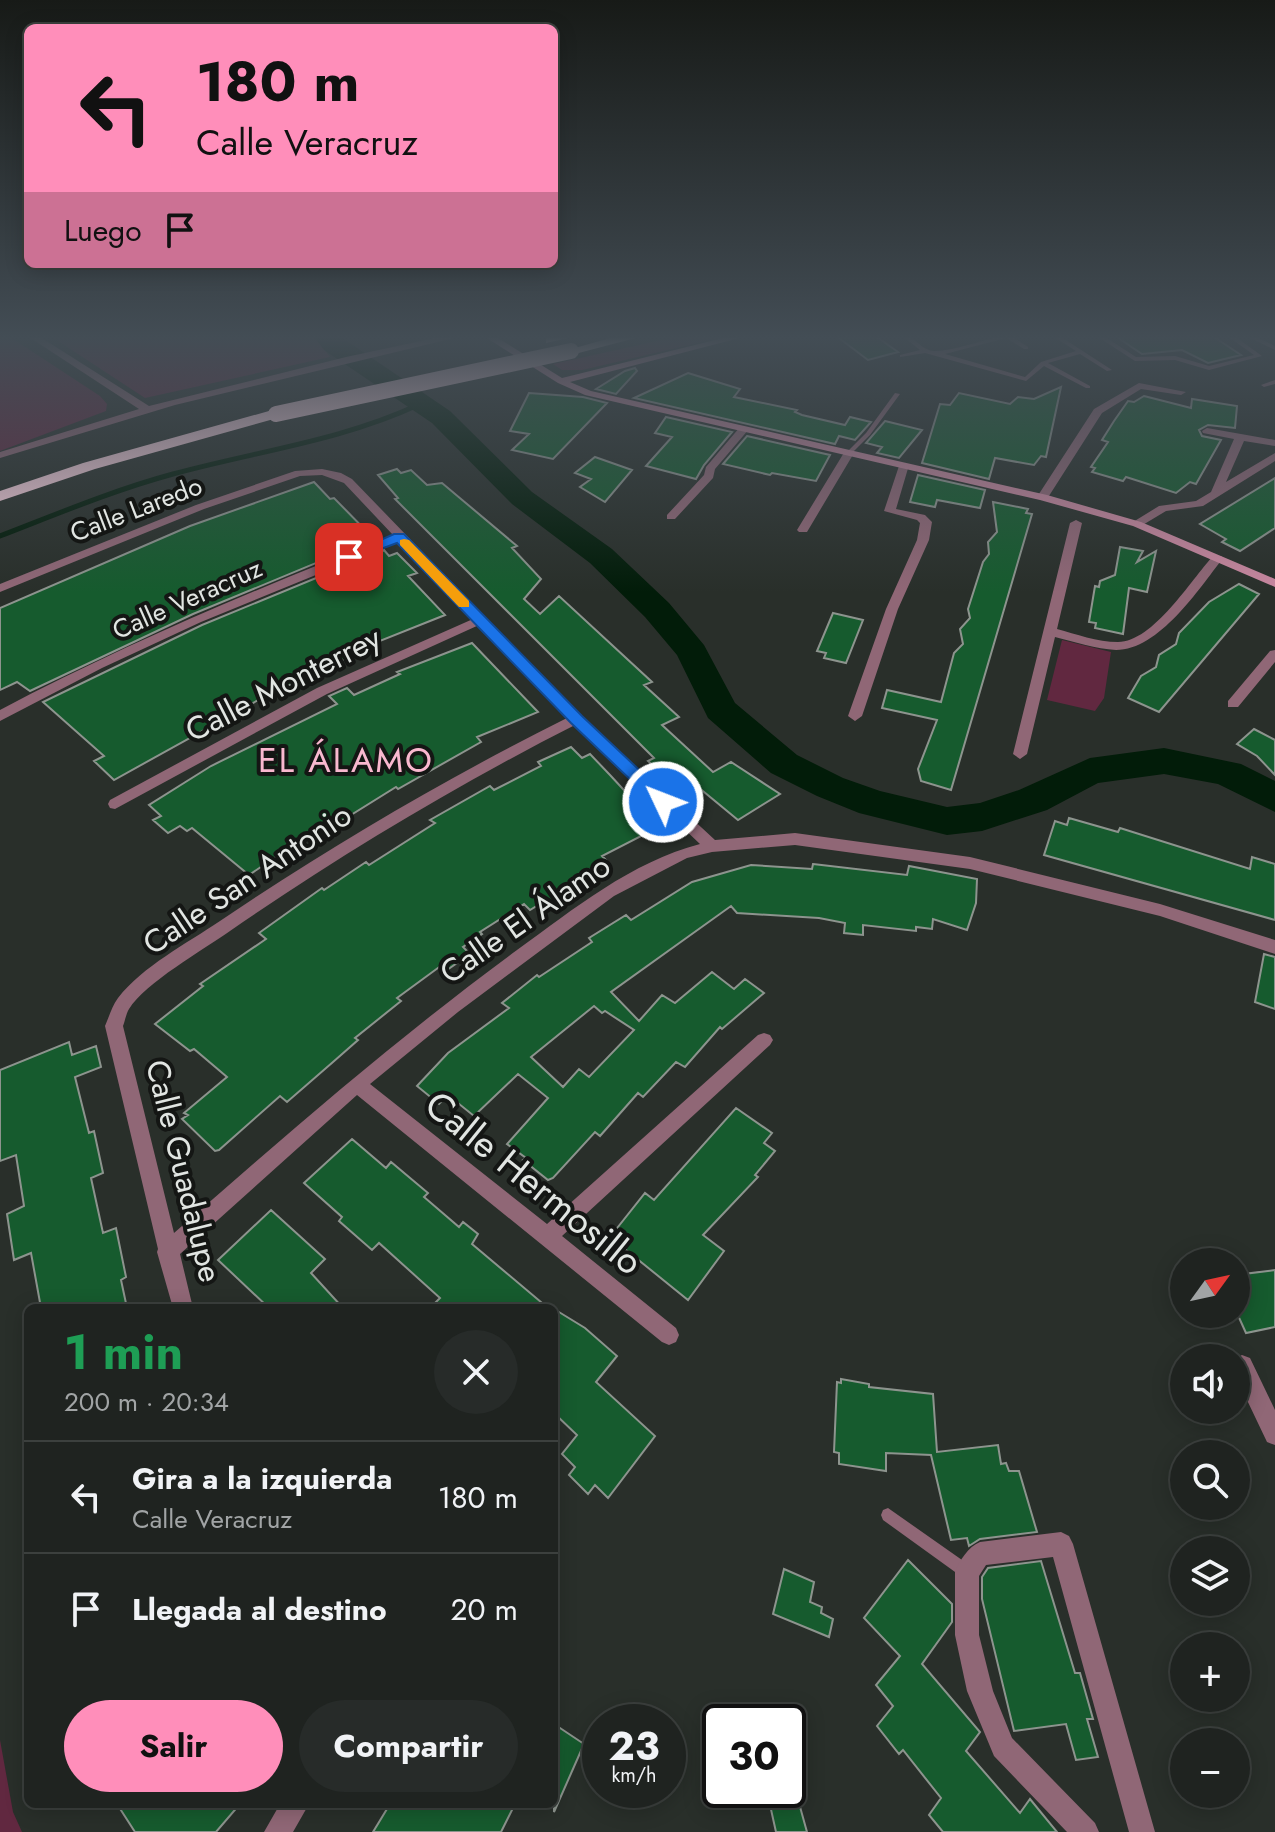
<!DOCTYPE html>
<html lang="es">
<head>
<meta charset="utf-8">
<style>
	body { margin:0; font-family:Jost,sans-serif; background:#272b29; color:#f1f3f6; height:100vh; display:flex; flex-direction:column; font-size:30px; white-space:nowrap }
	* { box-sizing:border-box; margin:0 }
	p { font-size:26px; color:#a1a4a5 }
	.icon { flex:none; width:44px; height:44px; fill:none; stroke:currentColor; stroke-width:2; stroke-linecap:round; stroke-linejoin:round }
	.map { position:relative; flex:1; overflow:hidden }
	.details { position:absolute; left:24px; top:1304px; width:534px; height:504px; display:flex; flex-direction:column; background:#1f2320; border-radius:12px; box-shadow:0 4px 20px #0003,0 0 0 2px #3c403e }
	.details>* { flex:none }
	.banner { position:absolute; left:24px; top:24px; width:534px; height:244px; border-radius:12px; box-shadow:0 4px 20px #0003,0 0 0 2px #3c403e; background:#ff8eba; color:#111; overflow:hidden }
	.needle { width:52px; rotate:57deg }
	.controls { position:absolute; left:1170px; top:1248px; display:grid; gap:16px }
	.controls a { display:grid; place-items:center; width:80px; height:80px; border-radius:50%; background:#1f2320; box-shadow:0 4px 20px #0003,0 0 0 2px #3c403e; font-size:40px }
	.speed { position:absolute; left:582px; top:1704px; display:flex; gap:16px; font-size:40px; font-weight:700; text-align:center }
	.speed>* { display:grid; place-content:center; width:104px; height:104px; border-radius:50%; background:#1f2320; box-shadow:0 4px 20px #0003,0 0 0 2px #3c403e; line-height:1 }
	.speed small { font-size:20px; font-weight:400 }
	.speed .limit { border:4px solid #111; border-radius:12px; background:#fff; color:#111 }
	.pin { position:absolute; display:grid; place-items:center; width:68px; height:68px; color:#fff; margin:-34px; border-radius:16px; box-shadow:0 4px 12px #0006 }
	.me { position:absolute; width:88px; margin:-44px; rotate:313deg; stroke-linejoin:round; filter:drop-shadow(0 0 6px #0008) }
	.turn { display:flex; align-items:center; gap:28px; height:168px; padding:0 40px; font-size:36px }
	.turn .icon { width:104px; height:104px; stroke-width:2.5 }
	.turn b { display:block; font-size:56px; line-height:68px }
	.then { display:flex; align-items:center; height:76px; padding:0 40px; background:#0003; gap:16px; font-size:30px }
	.round { display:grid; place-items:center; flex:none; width:84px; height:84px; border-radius:42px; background:#272b29 }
	.headline { display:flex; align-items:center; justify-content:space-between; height:136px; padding:0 40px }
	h1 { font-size:48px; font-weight:700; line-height:60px; color:#1e9e55 }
	.primary-button { display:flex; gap:16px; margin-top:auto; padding:16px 40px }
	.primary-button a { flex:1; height:92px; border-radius:48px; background:#ff8eba; color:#111; font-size:32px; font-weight:700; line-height:92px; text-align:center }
	.primary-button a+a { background:#272b29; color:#f1f3f6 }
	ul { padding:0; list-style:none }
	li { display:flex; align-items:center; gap:24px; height:112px; padding:0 40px; border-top:2px solid #3c403e }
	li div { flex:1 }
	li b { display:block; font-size:30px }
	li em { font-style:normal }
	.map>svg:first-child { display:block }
	.green { fill:#612840 }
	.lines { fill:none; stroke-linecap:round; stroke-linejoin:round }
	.stream { stroke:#021c09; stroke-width:5 }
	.river { fill:#021c09; fill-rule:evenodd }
	.building { fill:#165b2e; stroke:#8d948e; stroke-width:2; fill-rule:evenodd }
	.lane { fill:#906776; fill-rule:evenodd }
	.street { fill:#906776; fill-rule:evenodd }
	.secondary { fill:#c8879f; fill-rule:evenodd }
	.highway { fill:#f5ccd9; fill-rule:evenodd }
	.highway-bridge { stroke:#f5ccd9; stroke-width:16 }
	.route { fill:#1a73e8; stroke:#114b97; stroke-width:2 }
	.slow { fill:#f59e0b }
	.labels { text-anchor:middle; stroke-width:8; stroke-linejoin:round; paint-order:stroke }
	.far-street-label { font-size:26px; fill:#e1e5e2; stroke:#141614 }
	.street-label { font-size:32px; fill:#e1e5e2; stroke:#141614 }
	.neighbourhood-label { font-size:34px; letter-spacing:2px; fill:#f9b8cf; stroke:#141614 }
	.near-street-label { font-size:38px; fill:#e1e5e2; stroke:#141614 }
</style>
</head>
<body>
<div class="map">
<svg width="1275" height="1832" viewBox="0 0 1275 1832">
	<rect width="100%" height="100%" fill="#292f2a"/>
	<path class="green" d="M0,335H7L100,396L107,404L106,411L0,451Z
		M49,335H313L330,357L145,398Z
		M684,335H732L582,370H562L553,364Z
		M1062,640L1111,652L1104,698L1095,711L1047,700Z
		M0,1740L13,1812L22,1832H0Z"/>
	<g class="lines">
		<path class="stream" d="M0,536C57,514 114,490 173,474C257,451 341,441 420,404"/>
		<path class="river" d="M313,335H338L450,411L532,492L612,549L669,603L704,645L735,703L797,755L843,778L880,791L947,807L980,803L1019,790L1090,758L1164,748L1241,764L1275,781V812L1218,784L1164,774L1098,783L1047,810L982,831L947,835L859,813L817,796L771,773L708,718L677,655L645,617L590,563L512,504L432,423L324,350Z"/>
	</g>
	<path class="building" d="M835,335H874L898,352L868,360Z
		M1114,335H1211L1241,355L1208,363L1182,350L1142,354Z
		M635,368L637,371L616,394L596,389L625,371Z
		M688,373L740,389L734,397L797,410L795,412L802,415L845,425L850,417L871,422L855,440L839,436L835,444L634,398Z
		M1061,387L1046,457L1041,456L1034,465L995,458L989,479L922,463L940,404L950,405L959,393L1010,404L1018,397L1034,399Z
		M529,393L583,397L607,403L553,459L512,450L529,434L510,431Z
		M1144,396L1191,408L1192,399L1237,406L1235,428L1208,425L1199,430L1202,436L1221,440L1196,484L1190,482L1176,493L1126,477L1123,481L1092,472L1095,468L1091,467L1108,442L1102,440L1114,421L1128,401L1134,402Z
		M666,417L732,432L704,465L696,479L646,466L672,437L655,433Z
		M885,421L922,430L899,458L877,453L882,447L866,443Z
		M747,436L830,455L816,481L772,473L770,475L723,464Z
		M595,457L632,470L605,502L580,487L591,479L575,473Z
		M397,469L401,473L411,470L427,485L442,483L517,546L512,548L541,579L524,599L540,614L559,596L652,682L644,685L679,717L662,725L713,772L731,762L780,794L738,820L681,773L668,779L648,761L654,758L395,499L398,498L378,475Z
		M918,475L985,490L980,508L937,500L935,507L910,502Z
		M1275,478V528L1240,551L1222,542L1226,539L1200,524Z
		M314,482L330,499L334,498L374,539L193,614L30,691L17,682L0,690V608L190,526Z
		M993,502L1028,509L1026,513L1032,514L951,790L921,781L918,769L937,720L882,708L887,690L941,702L954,653L963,644L960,629L970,618L968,609L983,562L989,554L988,542L997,532Z
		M1120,547L1143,551L1137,562L1156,551L1147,592L1129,588L1123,634L1095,628L1096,623L1089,622L1095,586L1099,587L1100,581L1115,575Z
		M384,550L389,556L397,553L417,573L408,576L445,615L372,644L374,645L262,698L114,780L94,761L104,756L43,702L202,625Z
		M1239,584L1259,594L1159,712L1128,698L1141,676L1156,667L1159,655L1176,644L1179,633L1209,602Z
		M833,613L863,620L846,663L824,658L826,653L817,651Z
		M472,643L538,712L477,737L481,742L398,789L396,787L322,833L317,829L249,875L192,828L187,831L180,826L168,833L153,820L161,816L149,805L211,766L337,704L329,696L347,688L354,695L400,674L397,672Z
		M1254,729L1275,740V775L1257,756L1237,744Z
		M571,747L582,758L590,754L610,775L646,814L639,818L651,831L602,856L606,860L570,881L575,886L551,901L548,899L530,910L524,904L480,932L482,934L463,947L470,954L447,970L442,965L397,998L401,1001L355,1038L358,1040L333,1062L287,1102L280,1096L219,1150L215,1151L182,1119L188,1115L184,1113L227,1077L194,1049L190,1051L155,1024L203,986L200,984L266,939L259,933L322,888L324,890L366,862L369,865L435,823L430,820L490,786L494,790L541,766L538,762Z
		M1069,818L1118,832L1120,828L1250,869L1252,857L1275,864V920L1044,855L1055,821L1067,825Z
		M813,864L907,875L909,866L977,879L976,903L967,930L933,919L932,929L916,927V931L863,925V935L844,933L845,923L819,918L737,913L731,906L611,992L639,1021L662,995L675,1003L712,972L734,989L745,979L764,993L722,1029L720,1027L685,1067L676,1062L643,1097L638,1093L600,1136L595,1132L553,1178L548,1180L523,1160L526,1158L507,1144L548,1098L518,1074L474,1116L448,1095L439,1104L417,1086L448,1053L509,1008L502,1003L537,975L539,977L592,942L589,938L626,915L631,920L692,882L751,865L812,869ZM594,1006L602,1013L605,1011L634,1030L589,1077L579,1069L563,1087L531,1057Z
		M1264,954L1275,957V1009L1255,1002Z
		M69,1042L72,1055L96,1046L101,1067L75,1077L89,1133L94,1131L103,1173L91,1178L103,1233L116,1228L126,1277L121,1280L127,1308H41L31,1253L14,1260L7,1214L24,1206L16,1155L0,1161V1070Z
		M736,1108L772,1133L764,1143L775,1151L755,1175L758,1177L703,1235L724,1251L688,1300L610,1237L645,1193L654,1200Z
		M352,1139L386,1168L391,1162L428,1193L424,1197L459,1227L463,1222L478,1234L472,1244L548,1308H430L440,1298L379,1243L372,1250L339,1221L342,1217L304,1183Z
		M271,1210L325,1259L311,1273L343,1308H269L218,1260Z
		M1275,1270V1327L1246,1333L1236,1311V1275Z
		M554,1309L585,1328L617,1356L596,1382L655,1436L608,1498L595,1485L588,1494L569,1475L575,1467L562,1454L577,1435L554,1413Z
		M841,1379L869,1384V1387L933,1394L937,1452L998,1445L1001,1464L1006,1463L1009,1471H1019L1037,1532L980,1539L969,1546L967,1538L951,1540L931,1455L886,1453V1471L839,1464V1453L834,1452L837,1382L841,1383Z
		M908,1560L952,1604V1622L922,1664L980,1732L966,1751L1020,1813L1030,1799L1057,1832H943L929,1815L941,1798L903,1750L899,1754L877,1726L893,1706L876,1685L900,1656L864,1618Z
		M1041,1561L1075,1673H1080L1093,1719H1087L1098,1757L1076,1760L1066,1724L1014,1731L982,1599V1577L988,1568Z
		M784,1569L814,1582L810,1602L822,1607L821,1613L833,1619L829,1637L773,1614Z
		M554,1724L584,1744L554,1812Z
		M797,1796L807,1832H776L770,1805Z
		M117,1804H240L216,1832H135Z
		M390,1804H515L501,1832H373Z"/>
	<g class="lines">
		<path class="lane" d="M901,335C913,335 918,346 929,350C941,355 988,339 1003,335H1010L1028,347V349H1024L1006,338L945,354L1025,377L1041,362L1076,351L1051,335H1058L1112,370L1107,371L1080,354L1048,363L1090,386V388H1086L1044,366L1026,381L925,353L900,357V355L920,350Z
			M1095,335H1102L1136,357L1175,356L1209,366L1254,355L1226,335H1233L1262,356L1209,370L1175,360L1135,361Z
			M1244,335H1252L1275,346V350Z
			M1275,380V384L1264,387L1261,385Z
			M895,393L900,394L870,435L851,454H847V452L866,433Z
			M888,1508L972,1567L974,1572L972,1577L967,1579L962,1577L883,1520L881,1515L883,1510Z"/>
		<path class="street" d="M26,335H37L149,406L346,357L449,335H467L175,405L0,458V452L139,409Z
			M1139,383L1186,392L1181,395L1141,389L1102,413L1047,499H1039L1037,497L1094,409Z
			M740,427L749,429L715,469L713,478L675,519H667V515L704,475L706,467Z
			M1207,428L1275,440V446L1244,441L1226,482L1275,453V461L1203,506L1166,511L1141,526H1133V522L1159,506L1196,501L1211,492L1234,439L1203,433L1202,431Z
			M845,451L854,453L807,532H799L797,530Z
			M900,463L909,465L896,509L925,515L932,522L929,540L898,609L862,716L855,721L848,716L886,609L917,540L920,523L917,520L884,511Z
			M322,469L341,473L352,479L581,716L715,840L795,833L970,857L1160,904L1275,940V954L1160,916L970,869L795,845L712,852L687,858L614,896L458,1012L370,1084L547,1224L758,1035L764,1033L770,1035L773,1040L770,1045L562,1236L676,1328L679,1335L676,1342L669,1345L662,1342L357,1095L180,1254L193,1308H173L157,1252L158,1249L105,1026C109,1017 112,1006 118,998C143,966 186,944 220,921C331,846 447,778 567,718L479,625L327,694L115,809L110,808L108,804L110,800L317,688L473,619L399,541L201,622L102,668L0,721V710C127,643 259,588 393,535L344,483L322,475L300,476L204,509L0,592V584L196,505L295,471ZM575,725L700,844C631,862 574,909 517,950C397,1038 286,1135 174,1233L123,1026C125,1021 126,1014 129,1009C145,983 203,950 230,931C340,855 455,786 575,725Z
			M1076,520L1082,523L1057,629C1076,634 1097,642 1118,642C1153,642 1191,580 1213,556H1221L1223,558C1199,589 1159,650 1116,650C1096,649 1075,642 1055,637L1027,754L1020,759L1013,754L1070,523Z
			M1275,650V662L1238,707H1228V701L1270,651Z
			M1242,1355L1250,1358L1275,1410V1445L1267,1442L1236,1377V1358Z
			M1061,1532L1069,1536L1073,1544L1155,1832H1129L1053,1557L986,1565L979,1576V1635L993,1691L1012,1738L1095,1823L1099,1832H1067L994,1756L967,1691L955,1635V1572C960,1560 968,1547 980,1542Z
			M280,1804H309L293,1832H264Z"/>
		<path class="secondary" d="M482,335H493L562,378L735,335H751L570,382L591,391L1047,495L1141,522L1275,579V587L1133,526L1040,500L585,395L558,383Z"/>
		<path class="highway" d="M554,335H581L546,343V337Z
			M621,335H647L571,355L564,351Z
			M276,409L281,411V417L95,469L0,501V491L83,463Z"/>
		<path class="highway-bridge" d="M276,414L571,351"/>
	</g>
	<linearGradient id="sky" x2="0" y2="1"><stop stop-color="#171a17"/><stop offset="0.57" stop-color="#434d55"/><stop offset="1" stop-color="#434d55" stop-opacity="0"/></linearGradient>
	<rect width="1275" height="592" fill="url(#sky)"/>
	<path class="route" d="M394,534H404L582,716L669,798L672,802L669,806H658L571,723L397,543L354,559L342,557Z"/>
	<path class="slow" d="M404,539L409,540L469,601V607H459L400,545V540Z"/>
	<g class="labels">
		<g class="far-street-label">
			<text transform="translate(136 509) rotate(-21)" y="9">Calle Laredo</text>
			<text transform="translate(187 599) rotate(-24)" y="9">Calle Veracruz</text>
		</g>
		<g class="street-label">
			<text transform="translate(283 684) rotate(-27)" y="11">Calle Monterrey</text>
			<text transform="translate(247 879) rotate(-34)" y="11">Calle San Antonio</text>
			<text transform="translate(525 919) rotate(-35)" y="11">Calle El Álamo</text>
			<text transform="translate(184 1171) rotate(76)" y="11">Calle Guadalupe</text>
		</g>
		<g class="neighbourhood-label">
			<text x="346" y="772">EL ÁLAMO</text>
		</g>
		<g class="near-street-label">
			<text transform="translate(534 1183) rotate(39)" y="13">Calle Hermosillo</text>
		</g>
	</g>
</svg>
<div class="controls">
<a><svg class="needle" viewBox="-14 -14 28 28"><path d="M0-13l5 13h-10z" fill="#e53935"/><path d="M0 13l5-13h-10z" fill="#a1a4a5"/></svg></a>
<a><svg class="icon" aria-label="sound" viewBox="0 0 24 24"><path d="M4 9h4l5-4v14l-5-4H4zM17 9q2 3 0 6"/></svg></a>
<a><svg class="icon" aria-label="search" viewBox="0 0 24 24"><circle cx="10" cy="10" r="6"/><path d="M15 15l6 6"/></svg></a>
<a><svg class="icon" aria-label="layers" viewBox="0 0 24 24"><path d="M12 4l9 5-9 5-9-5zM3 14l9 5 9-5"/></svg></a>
<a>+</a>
<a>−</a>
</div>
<div class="speed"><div>23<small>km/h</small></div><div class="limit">30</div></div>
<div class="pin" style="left:349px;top:557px;background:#d93025"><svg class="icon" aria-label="arrive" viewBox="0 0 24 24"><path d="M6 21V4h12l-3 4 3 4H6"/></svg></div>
<svg class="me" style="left:663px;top:802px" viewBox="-20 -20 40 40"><circle r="17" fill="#1a73e8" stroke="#fff" stroke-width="3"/><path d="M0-11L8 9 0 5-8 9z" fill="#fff"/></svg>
<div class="banner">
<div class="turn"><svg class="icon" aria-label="left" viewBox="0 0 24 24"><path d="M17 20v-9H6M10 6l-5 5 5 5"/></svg><div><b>180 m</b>Calle Veracruz</div></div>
<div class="then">Luego<svg class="icon" aria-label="arrive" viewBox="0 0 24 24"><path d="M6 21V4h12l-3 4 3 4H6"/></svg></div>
</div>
<section class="details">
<div class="headline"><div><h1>1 min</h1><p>200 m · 20:34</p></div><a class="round"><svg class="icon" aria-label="close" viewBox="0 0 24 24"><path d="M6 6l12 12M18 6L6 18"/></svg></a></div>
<ul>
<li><svg class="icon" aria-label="left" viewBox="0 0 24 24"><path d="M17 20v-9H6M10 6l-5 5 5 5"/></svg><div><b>Gira a la izquierda</b><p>Calle Veracruz</p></div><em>180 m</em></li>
<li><svg class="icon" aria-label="arrive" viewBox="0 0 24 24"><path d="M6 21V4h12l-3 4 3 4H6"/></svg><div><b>Llegada al destino</b></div><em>20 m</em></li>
</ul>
<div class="primary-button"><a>Salir</a><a>Compartir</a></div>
</section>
</div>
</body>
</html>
